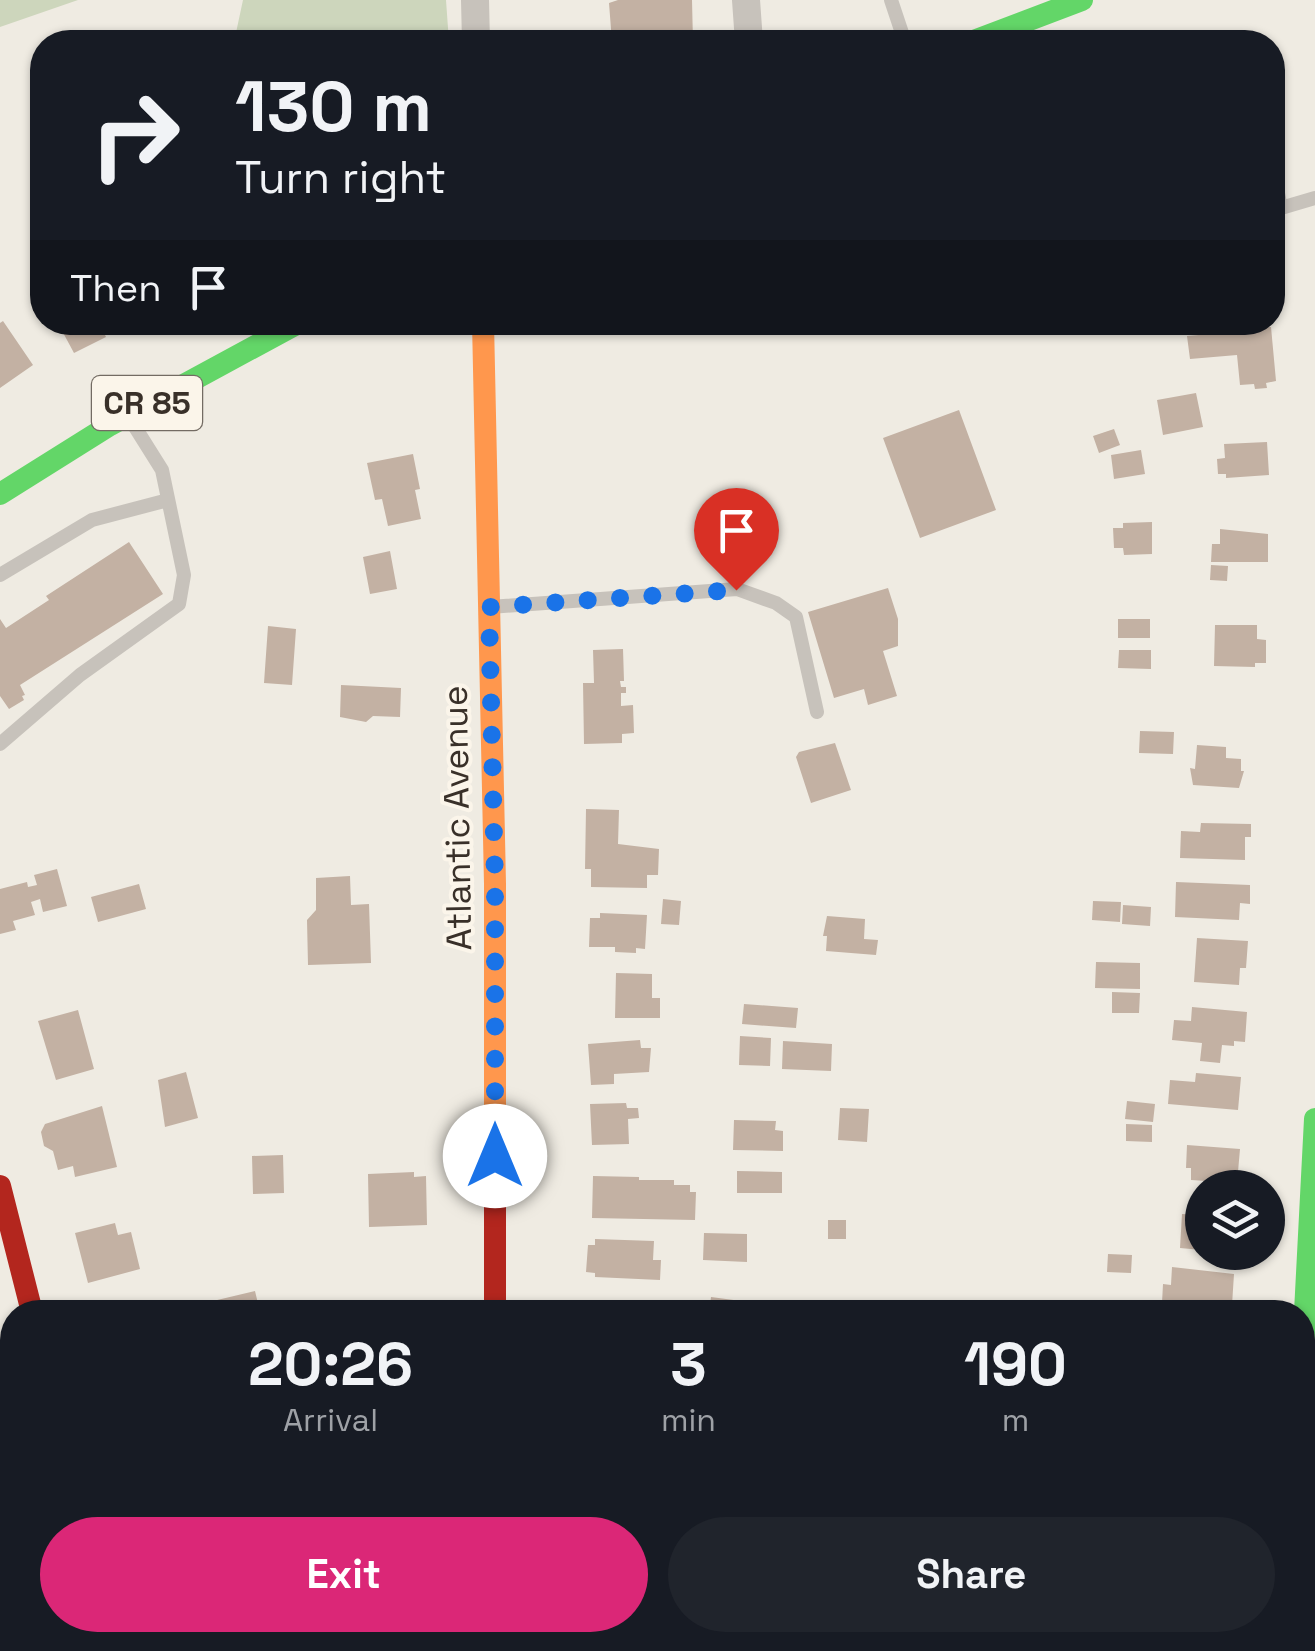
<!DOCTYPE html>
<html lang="en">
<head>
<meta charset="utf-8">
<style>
	body { margin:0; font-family:"Space Grotesk",sans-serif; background:#20242c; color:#f1f3f6; height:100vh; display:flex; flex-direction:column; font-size:38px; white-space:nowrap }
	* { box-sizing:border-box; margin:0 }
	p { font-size:32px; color:#9ea1a6 }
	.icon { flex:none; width:55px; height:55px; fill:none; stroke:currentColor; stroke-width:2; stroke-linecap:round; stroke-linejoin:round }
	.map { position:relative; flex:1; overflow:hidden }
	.panel { position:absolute; left:0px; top:1300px; width:1315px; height:352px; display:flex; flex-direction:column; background:#171b24; border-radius:40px 40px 0 0; box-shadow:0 2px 8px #0004 }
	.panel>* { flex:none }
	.guide { position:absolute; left:30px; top:30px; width:1255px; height:305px; border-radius:40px; box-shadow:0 2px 8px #0004; background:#171b24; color:#f1f3f6; overflow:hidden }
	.fabs { position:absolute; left:1185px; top:1170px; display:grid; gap:20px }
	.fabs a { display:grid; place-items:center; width:100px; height:100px; border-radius:50%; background:#171b24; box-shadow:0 2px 8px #0004; font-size:50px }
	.pin { position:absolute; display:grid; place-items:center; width:85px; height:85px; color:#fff; margin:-102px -42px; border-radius:50% 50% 50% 0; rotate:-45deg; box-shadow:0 0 10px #0007 }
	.pin .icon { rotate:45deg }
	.me { position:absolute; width:110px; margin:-55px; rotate:0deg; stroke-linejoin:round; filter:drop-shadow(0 0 8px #0008) }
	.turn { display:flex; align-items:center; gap:35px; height:210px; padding:0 40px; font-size:45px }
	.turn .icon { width:130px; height:130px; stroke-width:2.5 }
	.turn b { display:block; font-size:70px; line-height:85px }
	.then { display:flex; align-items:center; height:95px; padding:0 40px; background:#0003; gap:20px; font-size:38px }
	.eta { display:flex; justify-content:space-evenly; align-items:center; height:170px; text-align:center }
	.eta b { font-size:60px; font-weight:700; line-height:70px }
	.button { display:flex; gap:20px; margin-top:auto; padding:20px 40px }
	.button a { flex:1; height:115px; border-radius:60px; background:#db2777; color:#fff; font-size:40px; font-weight:700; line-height:115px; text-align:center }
	.button a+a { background:#20242c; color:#f1f3f6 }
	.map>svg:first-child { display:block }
	.green { fill:#cdd6bc }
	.building { fill:#c3b1a3 }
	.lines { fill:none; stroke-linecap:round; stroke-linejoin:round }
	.lane { stroke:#c7c2bb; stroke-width:14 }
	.street { stroke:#c7c2bb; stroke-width:28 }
	.fast { stroke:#63d668; stroke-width:22 }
	.slow { stroke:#ff974d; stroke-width:22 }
	.jam { stroke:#b3261e; stroke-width:22 }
	.route { stroke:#1a73e8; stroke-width:18; stroke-dasharray:0 32.4 }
	.labels { text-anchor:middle; stroke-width:8; stroke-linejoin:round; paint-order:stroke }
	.shield { fill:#fbf5ea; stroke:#736b63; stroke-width:2.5 }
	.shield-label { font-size:32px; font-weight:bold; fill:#393029 }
	.street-label { font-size:35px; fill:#393029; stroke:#fbf5ea }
</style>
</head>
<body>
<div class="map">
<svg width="1315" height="1651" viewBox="0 0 1315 1651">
	<rect width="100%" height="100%" fill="#efebe2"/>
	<path class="green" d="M0,0H78L0,27Z
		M243,0H446L449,42H234Z"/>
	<path class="building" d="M618,0H692L693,42H612L609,3Z
		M3,321L33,365L0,388V323Z
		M70,322H112L115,328L104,333L106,337L74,353L60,327Z
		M1243,323L1244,328L1271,327L1276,381L1266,383L1267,388L1255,389L1254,384L1240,385L1237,355L1190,359L1187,336L1222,333L1221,325Z
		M1196,393L1203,427L1163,435L1157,400Z
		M959,410L996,510L920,538L883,438Z
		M1114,429L1120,445L1099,453L1093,436Z
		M1267,442L1269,475L1226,478V474H1218L1217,459L1225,458L1224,444Z
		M1141,450L1145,474L1114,479L1111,455Z
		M413,454L420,489L415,490L421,519L388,526L382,499L375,500L367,463Z
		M1152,522V554L1124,555L1123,548H1114L1113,528H1123V523Z
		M1220,529L1268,534V562H1211L1212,544H1220Z
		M129,542L163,594L20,685L25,695L22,696L24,700L9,709L0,696V619L6,628L49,600L46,596Z
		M390,551L397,589L370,594L363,557Z
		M1211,565L1228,566L1227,581L1210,580Z
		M888,588L898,619V646L883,651L897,696L868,705L864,689L834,698L808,612Z
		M1118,619H1150V638H1118Z
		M1215,625H1257V639L1266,640V663H1255V667L1214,666Z
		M268,626L296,629L292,685L264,683Z
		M623,649L624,681H620L621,687H626V693H621V706L633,705L634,733L622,734V743L584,744L583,683H594L593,650Z
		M1119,650H1151V669L1118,668Z
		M341,685L401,688L400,717L373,716L366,722L340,717Z
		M1140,731L1174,732L1173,754L1139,753Z
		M835,743L851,790L811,803L796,757L799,752Z
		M1197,745L1226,747V758L1241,759V771H1244L1239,788L1193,785L1190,768L1195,769Z
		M586,809L619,810L618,844L659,849L658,875H647V888L591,887V869H585Z
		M1201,823L1251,824V837H1245V860L1180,858L1181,831L1200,832Z
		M57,869L67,906L43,912L40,899L31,902L35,915L13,921L16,930L0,934V889L27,882L28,887L37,885L34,875Z
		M350,876L351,905L369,904L371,963L308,965L307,920L316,910V878Z
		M1176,882L1250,885V904L1240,903L1239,920L1175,917Z
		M139,884L146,909L98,922L91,897Z
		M663,899L681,901L679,925L661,924Z
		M1093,901L1121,902L1120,922L1092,920Z
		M1123,905L1151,907L1150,926L1122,924Z
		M600,913L647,915L645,949L636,948V953L615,952V947H589L590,918H600Z
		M827,916L865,919L864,939L878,940L876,955L826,951L827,936H823Z
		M1197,938L1248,941L1246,968H1240L1239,985L1194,982Z
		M1096,962L1140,963V989L1095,988Z
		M616,973L652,974V998H660V1018H615Z
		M1112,992L1140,993L1139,1013H1112Z
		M744,1004L798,1008L796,1028L742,1024Z
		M1192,1007L1247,1012L1245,1042L1234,1041V1046L1222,1045L1220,1063L1200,1061L1202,1043L1172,1040L1174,1020L1191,1021Z
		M78,1010L94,1069L56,1080L38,1021Z
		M740,1036L771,1038L770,1066L739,1065Z
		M640,1040L641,1048H651L649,1072L614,1074V1084L591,1085L588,1044Z
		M783,1041L832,1044L831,1071L782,1069Z
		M186,1072L198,1118L165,1127L158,1080Z
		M1196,1073L1241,1077L1238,1110L1168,1104L1170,1080L1195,1082Z
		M1127,1101L1155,1104L1153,1122L1125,1119Z
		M626,1103L627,1108H638L639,1118L628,1119L629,1144L592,1145L590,1104Z
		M102,1106L117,1167L75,1177L73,1166L58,1170L53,1151L44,1146L41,1132L45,1124Z
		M840,1108L869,1109L867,1142L838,1140Z
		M734,1120L776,1121L775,1130L783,1131V1151L733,1150Z
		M1126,1124L1152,1125V1142L1126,1141Z
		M1187,1145L1240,1149L1237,1183L1191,1180V1168H1186Z
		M283,1155L284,1193L253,1194L252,1156Z
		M737,1171L782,1172V1193H737Z
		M414,1172V1177L426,1176L427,1225L369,1227L368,1174Z
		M593,1176L639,1177V1180H674V1185H690V1192H696L695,1220L592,1218Z
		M1182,1214L1202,1215V1250L1180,1248Z
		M828,1220H846V1239H828Z
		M115,1223L118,1235L131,1232L140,1269L88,1283L75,1233Z
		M704,1233L747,1234V1262L703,1260Z
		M595,1239L654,1241L653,1260H661L660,1280L595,1277V1273L586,1272L588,1245H595Z
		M1108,1254L1132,1255L1131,1273L1107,1272Z
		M1172,1267L1234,1274L1232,1305L1162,1303L1163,1284L1171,1285Z
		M255,1291L260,1312H215L213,1301Z
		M711,1297L741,1301L740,1312H709Z
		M582,1305L649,1310V1312H582Z
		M12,1561V1598L0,1603V1564Z
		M383,1640H423V1651H383Z
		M611,1640H634V1649L611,1648Z
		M727,1640H768L767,1651H726Z
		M943,1640H990L989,1651H942Z
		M1047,1640H1076L1075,1651H1047Z
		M1090,1640H1123L1122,1651H1090Z
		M1148,1640H1184V1651H1147Z
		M1216,1640H1241L1240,1651H1215Z"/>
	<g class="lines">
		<path class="lane" d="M891,0L905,42
			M1220,42L1231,39L1233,42
			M1272,164L1281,208L1315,198
			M1009,322H1014
			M0,575L92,520L168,500
			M490,607L737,589L776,603L796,617L817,712
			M0,744L80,675L179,604L184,575L162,470L130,419"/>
		<path class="street" d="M475,0L476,42
			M746,0L749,42
			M1302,1557H1315
			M113,1640L116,1651
			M1287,1651L1288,1640"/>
		<path class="fast" d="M971,42L1082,0
			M0,494L110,425L300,322
			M1302,1370L1315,1119"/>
		<path class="slow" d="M483,322L495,884V1175"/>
		<path class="jam" d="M495,1175V1312
			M0,1186L32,1312
			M496,1640V1651"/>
	</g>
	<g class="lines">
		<path class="route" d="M495,1156V884L489,607L736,590"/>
	</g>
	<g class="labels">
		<rect class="shield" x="92" y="376" width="110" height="54" rx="8"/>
		<g class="shield-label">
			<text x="147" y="414">CR 85</text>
		</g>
		<g class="street-label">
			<text transform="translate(457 818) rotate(-91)" y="12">Atlantic Avenue</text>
		</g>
	</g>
</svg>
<div class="fabs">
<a><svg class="icon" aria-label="layers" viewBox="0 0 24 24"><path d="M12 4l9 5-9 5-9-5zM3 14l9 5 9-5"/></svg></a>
</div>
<div class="pin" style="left:736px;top:590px;background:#d93025"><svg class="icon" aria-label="arrive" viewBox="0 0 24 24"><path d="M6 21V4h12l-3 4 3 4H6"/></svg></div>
<svg class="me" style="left:495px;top:1156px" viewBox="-20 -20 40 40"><circle r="19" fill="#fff"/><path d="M0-13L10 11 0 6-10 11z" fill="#1a73e8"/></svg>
<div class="guide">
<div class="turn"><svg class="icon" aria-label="right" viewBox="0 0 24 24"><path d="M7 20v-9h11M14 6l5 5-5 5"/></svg><div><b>130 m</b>Turn right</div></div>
<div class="then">Then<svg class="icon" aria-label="arrive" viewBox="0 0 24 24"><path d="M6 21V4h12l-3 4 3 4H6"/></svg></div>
</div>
<section class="panel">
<div class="eta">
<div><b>20:26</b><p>Arrival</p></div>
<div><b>3</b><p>min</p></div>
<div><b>190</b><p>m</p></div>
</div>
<div class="button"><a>Exit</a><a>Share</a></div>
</section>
</div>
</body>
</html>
